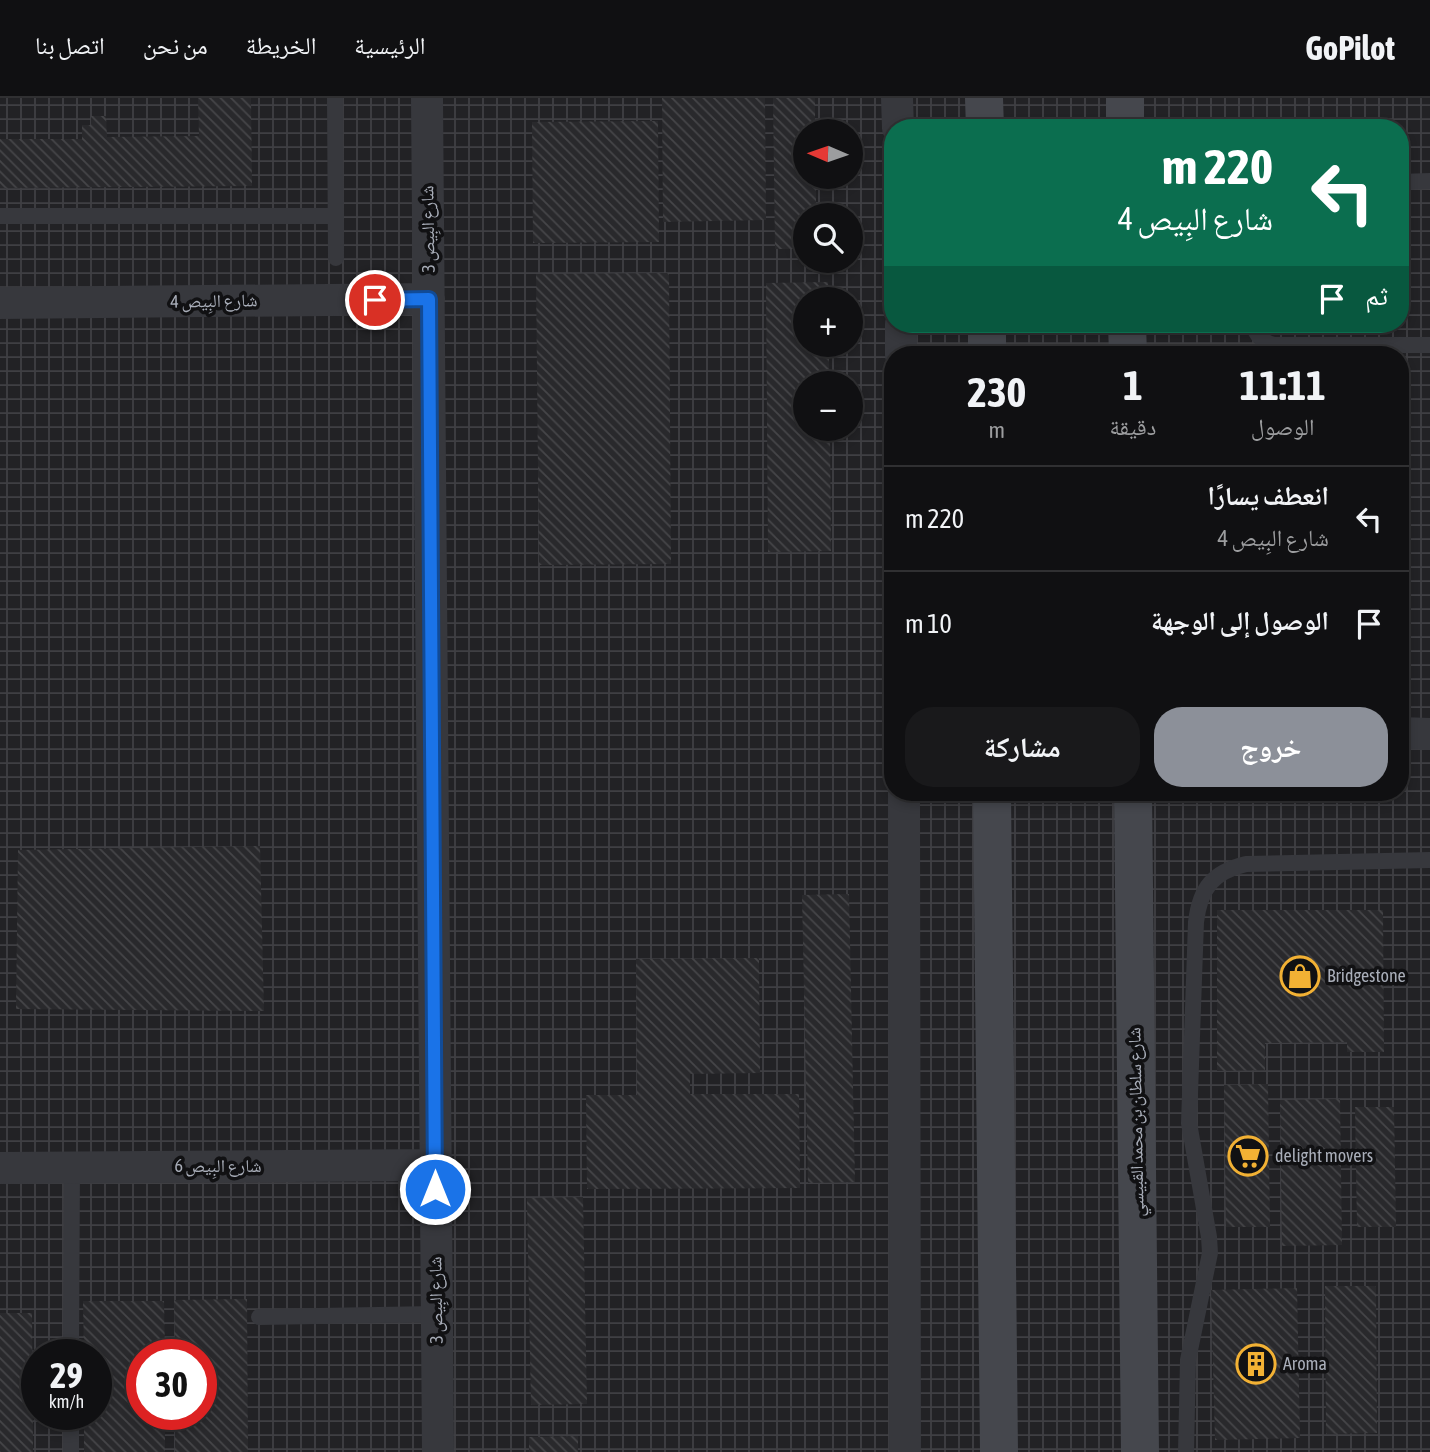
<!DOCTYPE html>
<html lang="ar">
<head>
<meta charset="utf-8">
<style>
	body { margin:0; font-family:"Asap Condensed","Noto Naskh Arabic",sans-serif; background:#19191b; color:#f1f3f6; direction:rtl; height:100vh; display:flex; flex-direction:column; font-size:26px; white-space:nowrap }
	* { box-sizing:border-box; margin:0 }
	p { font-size:23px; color:#9c9d9f }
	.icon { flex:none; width:38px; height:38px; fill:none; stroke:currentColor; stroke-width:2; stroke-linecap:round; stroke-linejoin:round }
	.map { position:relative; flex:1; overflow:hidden; direction:ltr }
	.sheet { position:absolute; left:884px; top:248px; width:525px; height:455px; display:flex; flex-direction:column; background:#101012; border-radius:28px; box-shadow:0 4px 10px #0003,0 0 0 2px #303032; direction:rtl }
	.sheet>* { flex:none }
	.top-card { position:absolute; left:884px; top:21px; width:525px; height:214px; border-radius:28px; box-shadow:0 4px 10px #0003,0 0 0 2px #303032; direction:rtl; background:#0b6e4f; color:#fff; overflow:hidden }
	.needle { width:46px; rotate:272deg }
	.tools { position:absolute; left:793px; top:21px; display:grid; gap:14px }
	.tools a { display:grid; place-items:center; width:70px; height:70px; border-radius:50%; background:#101012; box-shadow:0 4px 10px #0003,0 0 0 2px #303032; font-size:35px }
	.speed { position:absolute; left:21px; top:1241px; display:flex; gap:14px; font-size:35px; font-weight:700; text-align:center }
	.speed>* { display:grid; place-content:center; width:91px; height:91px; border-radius:50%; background:#101012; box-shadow:0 4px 10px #0003,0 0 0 2px #303032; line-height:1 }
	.speed small { font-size:18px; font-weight:400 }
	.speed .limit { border:10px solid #d22; background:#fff; color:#111 }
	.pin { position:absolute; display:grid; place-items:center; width:60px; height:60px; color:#fff; margin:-30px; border:4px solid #fff; border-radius:50%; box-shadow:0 2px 7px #0007 }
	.me { position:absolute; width:77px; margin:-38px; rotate:0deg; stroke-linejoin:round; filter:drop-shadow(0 0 5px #0008) }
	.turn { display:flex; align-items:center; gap:24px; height:147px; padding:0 21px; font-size:32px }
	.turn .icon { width:91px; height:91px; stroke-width:2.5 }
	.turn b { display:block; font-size:49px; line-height:60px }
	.then { display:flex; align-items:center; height:66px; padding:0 21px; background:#0003; gap:14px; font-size:26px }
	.eta { display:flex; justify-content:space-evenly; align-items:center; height:119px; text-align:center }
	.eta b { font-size:42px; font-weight:700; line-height:49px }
	.primary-button { display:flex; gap:14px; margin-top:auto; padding:14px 21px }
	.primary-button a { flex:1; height:80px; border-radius:28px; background:#8c9099; color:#fff; font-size:28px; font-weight:700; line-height:80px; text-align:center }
	.primary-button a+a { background:#19191b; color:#f1f3f6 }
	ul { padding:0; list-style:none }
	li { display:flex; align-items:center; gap:21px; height:105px; padding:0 21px; border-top:2px solid #303032 }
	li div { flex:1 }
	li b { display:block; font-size:26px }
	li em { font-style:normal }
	header { display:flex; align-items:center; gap:42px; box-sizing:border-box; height:98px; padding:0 35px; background:#101012; border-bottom:2px solid #303032 }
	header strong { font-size:33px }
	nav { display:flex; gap:38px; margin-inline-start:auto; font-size:24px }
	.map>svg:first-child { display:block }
	.industrial { fill:url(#industrial-grid); fill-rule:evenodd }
	.building { fill:url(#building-back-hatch) }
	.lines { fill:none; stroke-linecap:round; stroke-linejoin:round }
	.lane { stroke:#37383d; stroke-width:16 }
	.street { stroke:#37383d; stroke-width:32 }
	.secondary { stroke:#45474d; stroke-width:38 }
	.route-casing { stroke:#114b97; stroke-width:18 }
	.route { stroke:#1a73e8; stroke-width:12 }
	.labels { text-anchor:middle; stroke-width:7; stroke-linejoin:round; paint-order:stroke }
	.street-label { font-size:18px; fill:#a8adb8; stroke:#111113 }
	.poi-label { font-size:18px; fill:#a8adb8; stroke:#111113; text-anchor:start }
</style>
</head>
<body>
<header>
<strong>GoPilot</strong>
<nav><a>الرئيسية</a><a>الخريطة</a><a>من نحن</a><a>اتصل بنا</a></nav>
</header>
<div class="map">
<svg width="1430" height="1354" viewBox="0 0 1430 1354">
	<defs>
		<pattern id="industrial-grid" width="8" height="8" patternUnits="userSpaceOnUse" patternTransform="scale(1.75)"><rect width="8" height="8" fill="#222225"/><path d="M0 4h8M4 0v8" fill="none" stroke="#3f3f43"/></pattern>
		<pattern id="building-back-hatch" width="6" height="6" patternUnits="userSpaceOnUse" patternTransform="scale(1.75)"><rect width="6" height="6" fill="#29292c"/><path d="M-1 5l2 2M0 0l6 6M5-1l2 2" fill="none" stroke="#454548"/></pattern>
	</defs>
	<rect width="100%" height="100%" fill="#161618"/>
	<path class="industrial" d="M0,0H1430V1354H0ZM892,30H1400V226H892ZM805,33H850V79H805ZM805,117H850V163H805ZM805,201H850V247H805ZM892,257H1400V695H892ZM805,285H850V331H805ZM37,1256H96V1316H37ZM142,1256H201V1316H142Z"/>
	<path class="building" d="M198,0H251L252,88L0,90V41H82V27H91V18H106L107,39L199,38Z
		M662,0H765L766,122L663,124Z
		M773,0H815V33H805V79H816V117H805V151H775Z
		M658,23L659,144L533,145L532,24Z
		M669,175L671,466L539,467L536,176Z
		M828,184L829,201H805V247H829V285H805V331H830L831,453L768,454L766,185Z
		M260,748L264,913L16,911L18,752Z
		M849,796L855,1084L808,1085L802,797Z
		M1217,812H1383L1384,954H1347V944L1265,945V972L1217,973Z
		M759,860L760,975L690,976V996H799L800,1090L587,1091L586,997H637L636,861Z
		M1268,986L1270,1129H1226L1224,987Z
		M1340,1001L1342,1147L1282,1148L1280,1002Z
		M1355,1009H1394L1396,1129H1357Z
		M583,1099L587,1306L531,1307L527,1100Z
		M1325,1188H1376L1377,1335L1326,1336Z
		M1297,1190L1300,1340L1215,1342L1211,1192Z
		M247,1201L248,1354H175V1316H201V1256H175L174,1202Z
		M83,1203H164L165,1256H142V1316H165V1354H84V1316H96V1256H84Z
		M0,1215H32L33,1354H0Z
		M578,1338V1354H529V1339Z"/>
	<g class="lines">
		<path class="lane" d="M335,0L336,160
			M1400,84L1430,83
			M0,118H336
			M1253,226C1256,238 1263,244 1274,247H1430
			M259,1219L436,1216
			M71,1256L72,1070
			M71,1354V1316
			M1186,1354L1188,1262L1210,1155L1209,1139L1189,1025L1196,824C1200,790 1213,774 1246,766L1430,762"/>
		<path class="street" d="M427,0L438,1354
			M897,0L898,30
			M0,205L429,201
			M901,226V257
			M1400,635L1430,636
			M904,695L905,1354
			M0,1070L435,1067"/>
		<path class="secondary" d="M984,0L985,30
			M1125,0V30
			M987,226V257
			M1127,226L1128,257
			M992,695L999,1354
			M1133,695L1140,1354"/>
	</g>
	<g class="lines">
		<g class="route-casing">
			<path id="route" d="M375,202L429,201L435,1091"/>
		</g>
		<use href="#route" class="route"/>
	</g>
	<defs>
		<g id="shop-ring" transform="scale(2.0125)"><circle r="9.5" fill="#111113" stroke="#f2b134" stroke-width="1.5"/><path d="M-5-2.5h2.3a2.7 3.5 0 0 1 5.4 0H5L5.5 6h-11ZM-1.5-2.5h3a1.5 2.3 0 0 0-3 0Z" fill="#f2b134"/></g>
		<g id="supermarket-ring" transform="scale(2.0125)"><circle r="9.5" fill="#111113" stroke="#f2b134" stroke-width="1.5"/><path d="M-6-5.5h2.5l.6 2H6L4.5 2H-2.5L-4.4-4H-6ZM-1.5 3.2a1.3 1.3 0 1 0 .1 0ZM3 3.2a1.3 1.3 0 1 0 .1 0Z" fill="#f2b134"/></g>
		<g id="building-ring" transform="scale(2.0125)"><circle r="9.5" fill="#111113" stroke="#f2b134" stroke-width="1.5"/><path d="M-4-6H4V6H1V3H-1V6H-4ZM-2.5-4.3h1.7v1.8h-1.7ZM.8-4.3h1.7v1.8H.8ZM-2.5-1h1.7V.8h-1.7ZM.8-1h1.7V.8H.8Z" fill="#f2b134"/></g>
	</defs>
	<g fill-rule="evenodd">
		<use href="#shop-ring" x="1300" y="878"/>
		<use href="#supermarket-ring" x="1248" y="1058"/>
		<use href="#building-ring" x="1256" y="1266"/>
	</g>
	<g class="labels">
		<g class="street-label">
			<text transform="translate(428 131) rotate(-91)" y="6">شارع البِيص 3</text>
			<text transform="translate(214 203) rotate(-1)" y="6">شارع البِيص 4</text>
			<text transform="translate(1136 1024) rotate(-91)" y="6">شارع سلطان بن محمد القبيسي</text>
			<text x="218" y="1074">شارع البِيص 6</text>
			<text transform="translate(436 1202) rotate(-91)" y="6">شارع البِيص 3</text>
		</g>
		<g class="poi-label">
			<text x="1327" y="884">Bridgestone</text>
			<text x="1275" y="1064">delight movers</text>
			<text x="1283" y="1272">Aroma</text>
		</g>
	</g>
</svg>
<div class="tools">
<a><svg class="needle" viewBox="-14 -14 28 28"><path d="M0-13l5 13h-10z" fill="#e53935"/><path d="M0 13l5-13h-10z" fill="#9c9d9f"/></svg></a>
<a><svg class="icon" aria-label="search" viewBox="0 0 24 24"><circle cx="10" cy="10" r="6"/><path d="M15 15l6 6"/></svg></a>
<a>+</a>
<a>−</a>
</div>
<div class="speed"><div>29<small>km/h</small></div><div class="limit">30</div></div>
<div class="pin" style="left:375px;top:202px;background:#d93025"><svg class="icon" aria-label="arrive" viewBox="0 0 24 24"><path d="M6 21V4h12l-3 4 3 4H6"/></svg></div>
<svg class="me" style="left:435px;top:1091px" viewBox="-20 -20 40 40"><circle r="17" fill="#1a73e8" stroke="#fff" stroke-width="3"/><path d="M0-11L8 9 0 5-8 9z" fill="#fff"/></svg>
<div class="top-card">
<div class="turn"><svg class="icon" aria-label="left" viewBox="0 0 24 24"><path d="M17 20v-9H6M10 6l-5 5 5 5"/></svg><div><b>220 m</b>شارع البِيص 4</div></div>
<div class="then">ثم<svg class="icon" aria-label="arrive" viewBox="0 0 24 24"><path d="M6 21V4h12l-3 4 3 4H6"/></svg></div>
</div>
<section class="sheet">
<div class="eta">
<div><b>11:11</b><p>الوصول</p></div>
<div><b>1</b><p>دقيقة</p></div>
<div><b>230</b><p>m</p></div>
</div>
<ul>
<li><svg class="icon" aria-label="left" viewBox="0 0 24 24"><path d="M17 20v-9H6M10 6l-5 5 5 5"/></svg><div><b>انعطف يسارًا</b><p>شارع البِيص 4</p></div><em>220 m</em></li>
<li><svg class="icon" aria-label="arrive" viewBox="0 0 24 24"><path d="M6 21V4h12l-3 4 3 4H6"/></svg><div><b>الوصول إلى الوجهة</b></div><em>10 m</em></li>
</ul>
<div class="primary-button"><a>خروج</a><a>مشاركة</a></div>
</section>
</div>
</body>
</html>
